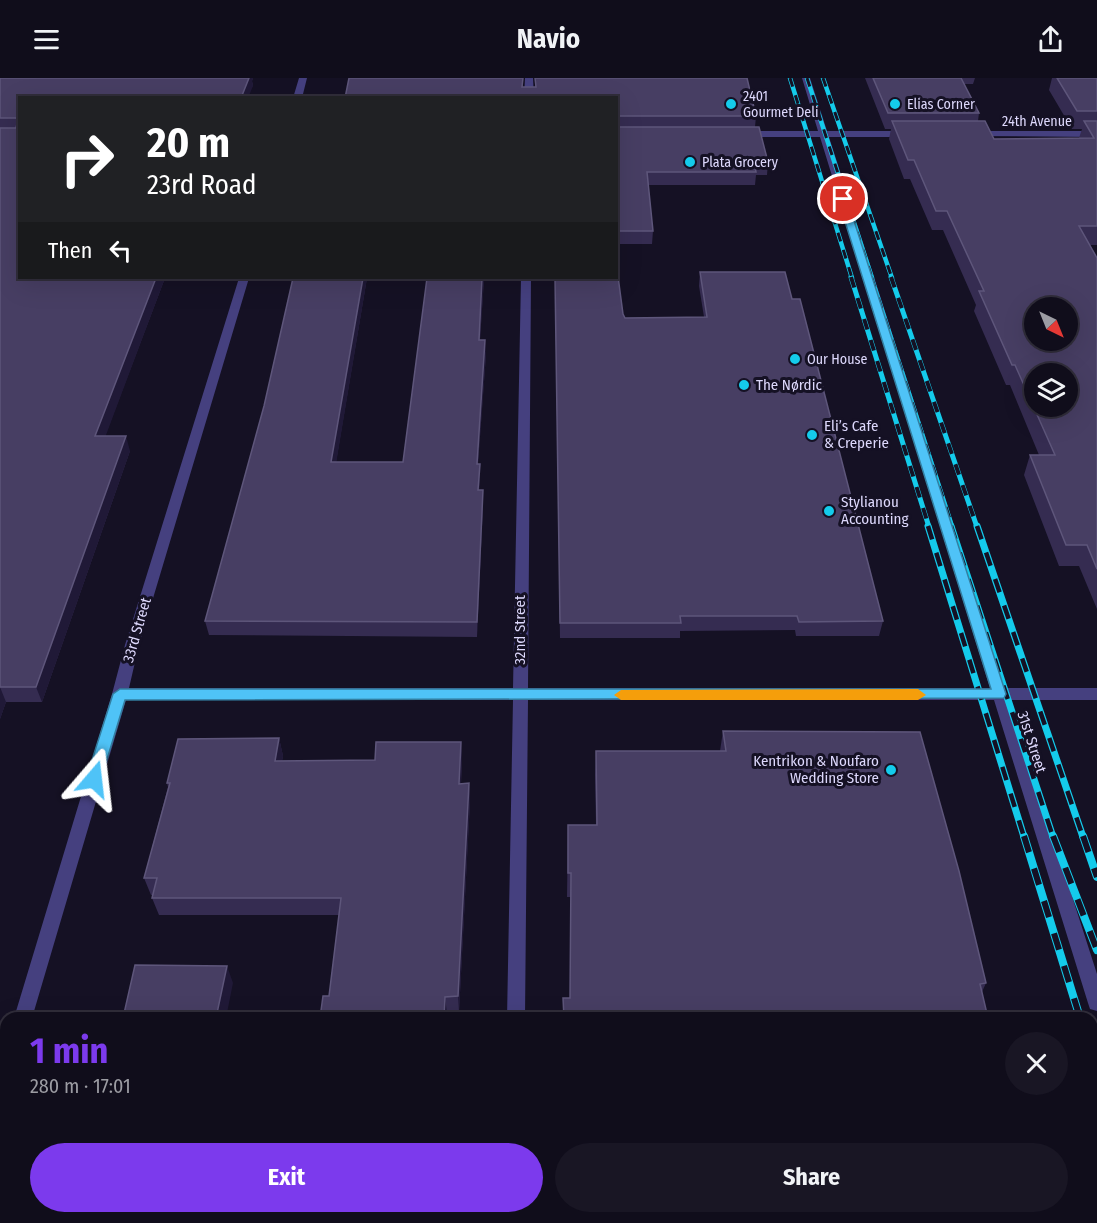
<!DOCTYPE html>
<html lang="en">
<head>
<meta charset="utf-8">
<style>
	body { margin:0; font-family:"Fira Sans Condensed",sans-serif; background:#191624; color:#f1f3f6; height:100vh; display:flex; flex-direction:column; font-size:22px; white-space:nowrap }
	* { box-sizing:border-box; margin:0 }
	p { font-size:20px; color:#9c9ca3 }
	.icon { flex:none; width:33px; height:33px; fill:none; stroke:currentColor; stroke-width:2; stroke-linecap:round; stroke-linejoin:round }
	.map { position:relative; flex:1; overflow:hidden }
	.side { position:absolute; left:0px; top:934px; width:1098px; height:212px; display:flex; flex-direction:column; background:#100d1b; border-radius:18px 18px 0 0; box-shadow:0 6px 24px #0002,0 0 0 2px #302d3a }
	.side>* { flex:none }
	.banner { position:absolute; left:18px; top:18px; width:600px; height:183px; border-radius:0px; box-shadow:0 6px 24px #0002,0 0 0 2px #302d3a; background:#202124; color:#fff; overflow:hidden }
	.needle { width:39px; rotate:137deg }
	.tools { position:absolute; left:1024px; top:219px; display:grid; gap:12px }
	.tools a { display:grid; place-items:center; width:54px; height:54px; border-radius:50%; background:#100d1b; box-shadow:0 6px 24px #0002,0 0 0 2px #302d3a; font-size:30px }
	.pin { position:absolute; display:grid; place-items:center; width:51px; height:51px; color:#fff; margin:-26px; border:3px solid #fff; border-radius:50%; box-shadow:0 2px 6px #0007 }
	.me { position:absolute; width:66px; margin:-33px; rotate:17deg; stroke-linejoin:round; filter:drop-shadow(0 0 4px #0008) }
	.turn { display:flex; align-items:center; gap:21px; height:126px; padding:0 30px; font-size:27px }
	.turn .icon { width:78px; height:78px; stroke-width:2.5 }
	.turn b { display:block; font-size:42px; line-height:51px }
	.then { display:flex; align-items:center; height:57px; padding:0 30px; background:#0003; gap:12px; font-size:22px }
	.round { display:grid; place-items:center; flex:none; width:63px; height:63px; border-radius:32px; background:#191624 }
	.overview { display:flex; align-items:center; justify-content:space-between; height:102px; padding:0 30px }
	h1 { font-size:36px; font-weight:700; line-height:45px; color:#7c3aed }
	.cta { display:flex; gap:12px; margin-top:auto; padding:12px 30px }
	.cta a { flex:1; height:69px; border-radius:36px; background:#7c3aed; color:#fff; font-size:24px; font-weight:700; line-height:69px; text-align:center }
	.cta a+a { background:#191624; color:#f1f3f6 }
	header { display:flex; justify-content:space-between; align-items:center; height:78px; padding:0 30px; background:#100d1b; font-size:27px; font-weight:700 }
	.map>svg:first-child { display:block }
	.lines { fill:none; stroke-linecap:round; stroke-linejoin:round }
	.minor { fill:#45407f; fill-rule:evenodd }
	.rail-far3-casing { stroke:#14cbeb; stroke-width:4.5 }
	.rail-far2-casing { stroke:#14cbeb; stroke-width:5 }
	.rail-far1-casing { stroke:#14cbeb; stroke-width:7 }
	.rail-casing { stroke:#14cbeb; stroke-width:8 }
	.rail-far3 { stroke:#151124; stroke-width:3; stroke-dasharray:9; stroke-linecap:butt }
	.rail-far2 { stroke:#151124; stroke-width:4; stroke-dasharray:11; stroke-linecap:butt }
	.rail-far1 { stroke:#151124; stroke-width:4.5; stroke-dasharray:14; stroke-linecap:butt }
	.rail { stroke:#151124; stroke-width:6; stroke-dasharray:17; stroke-linecap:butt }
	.wall { fill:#352c51 }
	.shaded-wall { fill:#201937 }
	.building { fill:#473e63; stroke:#5e567b; stroke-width:1.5; fill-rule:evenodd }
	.route { fill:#4fc3f7; stroke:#337fa1; stroke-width:1.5 }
	.slow { fill:#f59e0b }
	.poi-dot { fill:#14cbeb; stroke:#151124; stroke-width:2 }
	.labels { text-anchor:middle; stroke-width:6; stroke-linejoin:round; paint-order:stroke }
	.far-poi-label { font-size:14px; fill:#ddd8fc; stroke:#151124; text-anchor:start }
	.far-street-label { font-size:14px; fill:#ddd8fc; stroke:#151124 }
	.poi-label { font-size:15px; fill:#ddd8fc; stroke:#151124; text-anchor:start }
	.street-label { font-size:15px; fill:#ddd8fc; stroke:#151124 }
</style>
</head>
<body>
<header><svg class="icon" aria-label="menu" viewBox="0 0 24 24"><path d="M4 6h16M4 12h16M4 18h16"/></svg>Navio<svg class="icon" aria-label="share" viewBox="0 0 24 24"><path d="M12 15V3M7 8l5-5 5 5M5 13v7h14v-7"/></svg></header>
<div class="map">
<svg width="1097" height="1145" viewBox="0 0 1097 1145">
	<rect width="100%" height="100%" fill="#151124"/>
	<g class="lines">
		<path class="minor" d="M299,0H307L302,20H293Z
			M525,0H533L534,20H524Z
			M802,0H810L827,53H908L913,56L908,59H829L1006,610H1097V622H1009L1097,896V933L1090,931L1088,925L994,622H528L525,940H507L513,622H126L32,940H14L112,616L125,567L239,200H249L139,567L129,610H513L521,200H531L528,610H990L820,59H743L738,56L743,53H818Z
			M974,53H1097V59L971,58V54Z
			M6,989V1025L0,1027V991Z
			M504,1140H526V1145H504Z"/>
		<g class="rail-far3-casing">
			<path id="rail-far3" d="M790,0L852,200
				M807,0L872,200
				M823,0L892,200"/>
		</g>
		<g class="rail-far2-casing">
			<path id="rail-far2" d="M851,199L929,449
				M871,199L952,449
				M891,199L977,449"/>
		</g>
		<g class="rail-far1-casing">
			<path id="rail-far1" d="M928,448L1024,759
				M951,448L1053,759
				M977,448L1083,759"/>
		</g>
		<g class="rail-casing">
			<path id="rail" d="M1024,758L1080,940
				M1053,758L1097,872
				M1083,758L1097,799
				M1092,981L1097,998"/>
		</g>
		<use href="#rail-far3" class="rail-far3"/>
		<use href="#rail-far2" class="rail-far2"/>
		<use href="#rail-far1" class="rail-far1"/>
		<use href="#rail" class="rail"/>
	</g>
	<path class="wall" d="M0,0H253L252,3L253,8L20,200H165L105,358L130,373L42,624H6L0,641Z
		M349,0H523V9H535V0H747L756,38L755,49L768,84L767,97H756L755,107H648L653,153L652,166H616V20Z
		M865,0H975L973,6H964L979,35L978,43L994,61L1079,60L1082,51H1072L1049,12L1052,0H1097V167H1090L1097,180V531L1079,488H1059L1024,397L1030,377H1039L1010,307H1006L974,233L976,227L943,152H932L910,101H904L889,61L891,51H885Z
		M700,194L792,221L883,543L879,558H796L795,552L680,553V560H560L555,200L623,236L625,240L704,239L699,208Z
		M367,200L336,384H403L427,200H493V201H484L480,262L486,276L478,386L480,400L479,412H483V427L477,559L209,557L205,543Z
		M723,653L986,905L982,914L988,940H563V920H570L571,819H567L568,747H596L595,697L596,673H720Z
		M279,660L283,678L282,683L375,682L461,664L462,682L461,706L469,705L470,723L459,934L447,935V940H320L329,918L339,837H159L152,820L153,817H151L144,800L168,709L167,705Z"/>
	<path class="shaded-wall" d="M249,0H253L252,3L253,8L248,20H241Z
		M156,200H165L100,373L95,358Z
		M363,200H367L334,398L331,384Z
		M482,200H483L484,201L479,276V262Z
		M485,262L486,276L477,400V386Z
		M126,358L130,373L42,624L36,609Z
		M480,386V400L478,426V412Z
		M483,412V427L477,559V544Z
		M0,609L6,624L0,641Z
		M279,660L283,678L279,701L275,683Z
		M461,664L462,682L460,723L459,706Z
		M469,705L470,723L459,934L458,918Z
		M227,888L233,905L226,940H216Z
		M445,919L447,935V940H444Z
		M408,1140H412L411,1145H407Z"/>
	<path class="building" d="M0,0H249L241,20H20V200H156L95,358H126L36,609H0V50H16L18,42L16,40H0Z
		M349,0H523L522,9H536L535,0H747L756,38H616V20H345Z
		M873,0H961L979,35H888Z
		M1057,0H1097V33H1077Z
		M892,43H985L994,61L1094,60L1084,43H1097V148H1079L1097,180V491L1087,467H1066L1030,377H1055L1015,287H1012L979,213H984L947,133H936L914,82H908ZM1035,230H1068V262H1035ZM1035,296H1068V328H1035Z
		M616,49H759L768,84H754L756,94H647L653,153H616Z
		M616,183L623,236L625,240L707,239L700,194H785L792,221H800L883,543L799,544L797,538H680L681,545H560L555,200H616Z
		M293,200H363L331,384H403L427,200H482L479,262H485L477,386H480L478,412H483L477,544L205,543L264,328Z
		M723,653L920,654L959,793L986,905L980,906L988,940H564L563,920H570L571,795H568V747H597L596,673H726Z
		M279,660L275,683L375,682L376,664H461L459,706L469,705L458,918L445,919L444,940H320L323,918H329L341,820H152L157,800H144L170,705H167L178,661Z
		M135,887L227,888L216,940H123Z
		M57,1140H408L407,1145H56Z
		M584,1140H1044L1045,1145H584Z"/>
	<path class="route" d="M843,118L847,121L1006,616L1004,620L125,622L101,701L99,705H88L86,701L113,616L120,611H991L838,121Z"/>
	<path class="slow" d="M918,611L926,617L918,622H621L614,617L621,612Z"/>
	<g class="poi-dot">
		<circle cx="731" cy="26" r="6"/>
		<circle cx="895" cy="26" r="6"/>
		<circle cx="690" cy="84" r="6"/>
		<circle cx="795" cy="281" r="6"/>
		<circle cx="744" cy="307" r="6"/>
		<circle cx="812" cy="357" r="6"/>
		<circle cx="829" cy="433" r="6"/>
		<circle cx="891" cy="692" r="6"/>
	</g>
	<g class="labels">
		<g class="far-poi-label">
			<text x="743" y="23">2401<tspan x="743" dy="16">Gourmet Deli</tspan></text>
			<text x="907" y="31">Elias Corner</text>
			<text x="702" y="89">Plata Grocery</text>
			<text x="807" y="286">Our House</text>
		</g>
		<g class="far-street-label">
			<text x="1037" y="48">24th Avenue</text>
		</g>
		<g class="poi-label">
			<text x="756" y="312">The Nørdic</text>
			<text x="824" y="353">Eli’s Cafe<tspan x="824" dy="17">&amp; Creperie</tspan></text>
			<text x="841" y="429">Stylianou<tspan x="841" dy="17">Accounting</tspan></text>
			<text x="879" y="688" text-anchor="end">Kentrikon &amp; Noufaro<tspan x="879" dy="17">Wedding Store</tspan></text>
		</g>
		<g class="street-label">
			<text transform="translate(137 552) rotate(-74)" y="5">33rd Street</text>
			<text transform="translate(520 552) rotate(-90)" y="5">32nd Street</text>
			<text transform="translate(1032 664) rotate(72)" y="5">31st Street</text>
		</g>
	</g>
</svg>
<div class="tools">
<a><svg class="needle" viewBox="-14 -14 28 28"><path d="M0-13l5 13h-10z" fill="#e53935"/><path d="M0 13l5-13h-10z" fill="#9c9ca3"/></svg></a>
<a><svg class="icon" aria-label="layers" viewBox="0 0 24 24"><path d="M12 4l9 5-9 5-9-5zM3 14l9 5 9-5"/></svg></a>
</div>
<div class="pin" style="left:843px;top:121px;background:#d93025"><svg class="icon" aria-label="arrive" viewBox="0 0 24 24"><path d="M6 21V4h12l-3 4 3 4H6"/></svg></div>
<svg class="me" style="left:94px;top:701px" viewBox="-20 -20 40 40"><path d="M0-17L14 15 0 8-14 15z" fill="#4fc3f7" stroke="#fff" stroke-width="4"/></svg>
<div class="banner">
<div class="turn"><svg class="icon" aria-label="right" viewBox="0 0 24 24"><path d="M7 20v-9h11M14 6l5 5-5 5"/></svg><div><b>20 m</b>23rd Road</div></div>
<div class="then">Then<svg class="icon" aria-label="left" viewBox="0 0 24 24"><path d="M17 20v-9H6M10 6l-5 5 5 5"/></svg></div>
</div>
<section class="side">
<div class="overview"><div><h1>1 min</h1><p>280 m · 17:01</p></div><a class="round"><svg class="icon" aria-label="close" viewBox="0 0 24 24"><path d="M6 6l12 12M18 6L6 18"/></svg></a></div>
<div class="cta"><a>Exit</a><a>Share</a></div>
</section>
</div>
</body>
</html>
